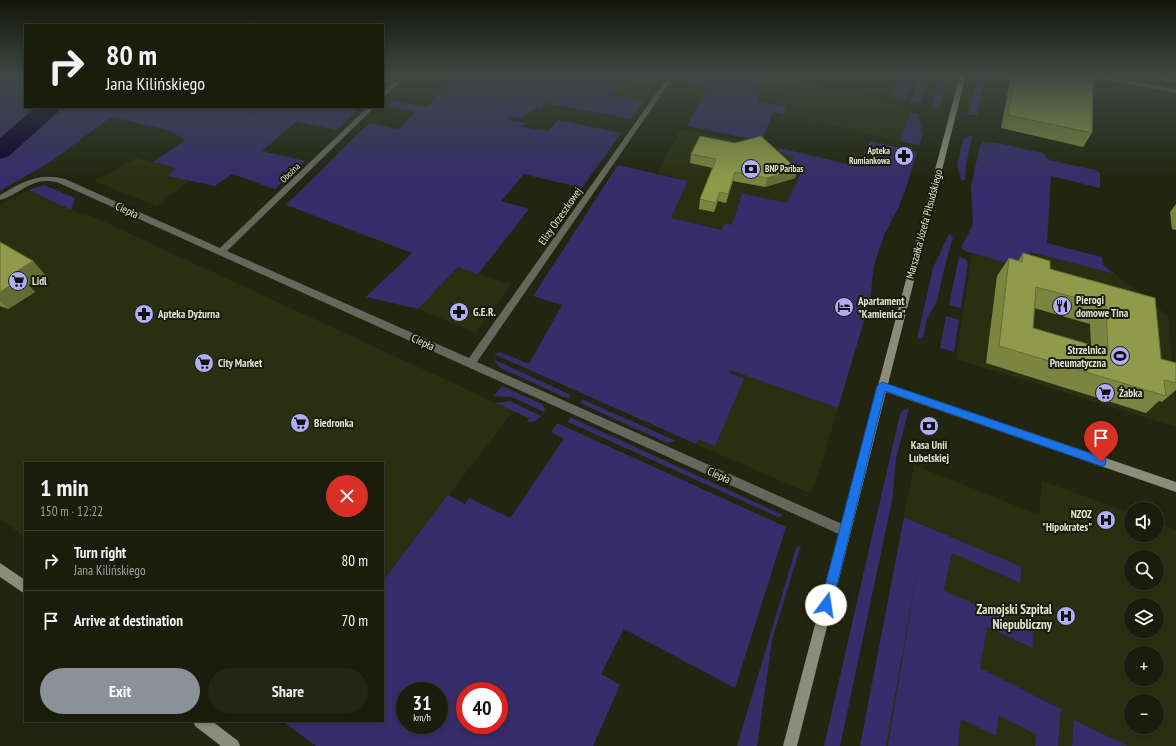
<!DOCTYPE html>
<html lang="en">
<head>
<meta charset="utf-8">
<style>
	body { margin:0; font-family:"PT Sans Narrow",sans-serif; background:#232515; color:#f1f3f6; height:100vh; display:flex; flex-direction:column; font-size:15px; white-space:nowrap }
	* { box-sizing:border-box; margin:0 }
	p { font-size:13px; color:#9fa19d }
	.icon { flex:none; width:22px; height:22px; fill:none; stroke:currentColor; stroke-width:2; stroke-linecap:round; stroke-linejoin:round }
	.map { position:relative; flex:1; overflow:hidden }
	.side { position:absolute; left:24px; top:462px; width:360px; height:260px; display:flex; flex-direction:column; background:#1a1c0c; border-radius:0px; box-shadow:0 2px 6px #0003,0 0 0 1px #383a2d }
	.side>* { flex:none }
	.guide { position:absolute; left:24px; top:24px; width:360px; height:84px; border-radius:0px; box-shadow:0 2px 6px #0003,0 0 0 1px #383a2d; background:#1a1c0c; color:#f1f3f6; overflow:hidden }
	.tools { position:absolute; left:1124px; top:502px; display:grid; gap:8px }
	.tools a { display:grid; place-items:center; width:40px; height:40px; border-radius:50%; background:#1a1c0c; box-shadow:0 2px 6px #0003,0 0 0 1px #383a2d; font-size:20px }
	.speed { position:absolute; left:396px; top:682px; display:flex; gap:8px; font-size:20px; font-weight:700; text-align:center }
	.speed>* { display:grid; place-content:center; width:52px; height:52px; border-radius:50%; background:#1a1c0c; box-shadow:0 2px 6px #0003,0 0 0 1px #383a2d; line-height:1 }
	.speed small { font-size:10px; font-weight:400 }
	.speed .limit { border:6px solid #d22; background:#fff; color:#111 }
	.pin { position:absolute; display:grid; place-items:center; width:34px; height:34px; color:#fff; margin:-41px -17px; border-radius:50% 50% 50% 0; rotate:-45deg; box-shadow:0 0 4px #0007 }
	.pin .icon { rotate:45deg }
	.me { position:absolute; width:44px; margin:-22px; rotate:14deg; stroke-linejoin:round; filter:drop-shadow(0 0 3px #0008) }
	.turn { display:flex; align-items:center; gap:14px; height:84px; padding:0 16px; font-size:18px }
	.turn .icon { width:52px; height:52px; stroke-width:2.5 }
	.turn b { display:block; font-size:28px; line-height:34px }
	.round { display:grid; place-items:center; flex:none; width:42px; height:42px; border-radius:21px; background:#232515 }
	.summary { display:flex; align-items:center; justify-content:space-between; height:68px; padding:0 16px }
	h1 { font-size:24px; font-weight:600; line-height:30px }
	.primary-button { display:flex; gap:8px; margin-top:auto; padding:8px 16px }
	.primary-button a { flex:1; height:46px; border-radius:24px; background:#8c9099; color:#fff; font-size:16px; font-weight:600; line-height:46px; text-align:center }
	.primary-button a+a { background:#232515; color:#f1f3f6 }
	ul { padding:0; list-style:none }
	li { display:flex; align-items:center; gap:12px; height:60px; padding:0 16px; border-top:1px solid #383a2d }
	li div { flex:1 }
	li b { display:block; font-size:15px }
	li em { font-style:normal }
	.map>svg:first-child { display:block }
	.built { fill:#2b2f12; fill-rule:evenodd }
	.green { fill:#372d6a; fill-rule:evenodd }
	.lines { fill:none; stroke-linecap:round; stroke-linejoin:round }
	.river { fill:#0d002d; fill-rule:evenodd }
	.street { fill:#65675c; fill-rule:evenodd }
	.secondary { fill:#8a8d7c; fill-rule:evenodd }
	.wall { fill:#7b8540; fill-rule:evenodd }
	.shaded-wall { fill:#646c34 }
	.building { fill:#8f9b4a; stroke:#646c34; fill-rule:evenodd }
	.route { fill:#1a73e8; stroke:#114b97 }
	.labels { text-anchor:middle; stroke-width:4; stroke-linejoin:round; paint-order:stroke }
	.far-poi-label { font-size:9px; font-weight:bold; fill:#e1e4d6; stroke:#191c07; text-anchor:end }
	.far-street-label { font-size:9px; fill:#e1e4d6; stroke:#191c07 }
	.street-label { font-size:11px; fill:#e1e4d6; stroke:#191c07 }
	.poi-label { font-size:11px; font-weight:bold; fill:#e1e4d6; stroke:#191c07; text-anchor:start }
	.near-poi-label { font-size:13px; font-weight:bold; fill:#e1e4d6; stroke:#191c07; text-anchor:end }
</style>
</head>
<body>
<div class="map">
<svg width="1176" height="746" viewBox="0 0 1176 746">
	<rect width="100%" height="100%" fill="#222610"/>
	<path class="built" d="M759,75H787V78L911,108L900,141L784,115L788,107L775,104L780,91L754,86Z
		M624,81L656,84L644,101L612,96Z
		M681,129L780,148L779,152L794,156L790,163L803,166L787,203L743,193L732,225L723,230L671,218L688,181L657,173Z
		M136,158L177,168L167,176L189,181L156,206L94,181Z
		M28,190L81,215L85,213L513,411L383,581V463H25V537L0,519V205Z
		M1030,252L1115,274L1168,316L1176,404V427L956,359L972,253L1028,269Z
		M458,267L511,284L476,333L418,309Z
		M730,370L838,408L814,487L809,493L696,444L698,439L715,446L744,379L728,373Z
		M914,465L1039,515L1042,481L1131,513V535H1157V523L1176,530V746H1128L1074,720L1072,746H1058L1061,709L980,668L986,627L1031,648L1034,631L944,590L952,553L1020,583L1022,567L926,526L888,746H886L925,525L904,517ZM1131,557H1157V583H1131ZM1131,605H1157V631H1131ZM1131,653H1157V679H1131ZM1131,701H1157V727H1131Z
		M999,716L1036,734L1035,746H958L961,719L996,736Z"/>
	<path class="green" d="M0,75H25V107H352L357,111L337,130L296,122L262,151L305,161L275,189L232,174L215,186L167,176L176,168L153,162L185,140L168,130L111,117L50,162L0,191Z
		M453,75H664L656,84L624,81L612,95L644,101L631,119L546,103L541,109L537,108L522,118L510,117L508,120L527,123L521,127L549,131L558,120L621,133L582,188L524,174L501,201L529,209L478,274L458,267L418,309L366,297L412,253L286,205L369,123L399,129L415,112L387,106L392,101L427,107L456,75Z
		M674,75H759L753,89L761,91L757,101L788,107L784,115L773,112L762,141L687,126L708,86L673,80L671,78Z
		M899,75H915L906,100L889,96L891,93H892Z
		M920,75L929,76L920,103L910,101Z
		M941,75L946,76L947,80L939,109L932,105Z
		M978,75H986L977,115H968Z
		M910,112L918,114L923,135L919,145L900,141Z
		M972,136L966,166L965,180H961L957,164L963,140L966,137Z
		M870,141L917,152L907,185L899,206L884,235L874,265L870,301L838,408L730,370L729,373L744,379L715,446L698,439L696,444L494,354L500,352L529,364L562,305L533,296L618,165L688,181L671,218L722,230L725,223L732,225L742,193L787,203L803,167L790,163L793,156L778,152L780,148L859,167Z
		M984,142L997,143L1043,153L1049,160L1095,170L1100,173V188L1051,176L1047,243L1102,257L1103,265L1115,274L1030,252L1028,269L965,251L961,247L973,225L971,187L979,149L981,144Z
		M44,185L75,198L71,210L28,190Z
		M949,234L953,237L944,269L937,301L927,319L923,338L917,339L933,268Z
		M959,257L965,259L968,263L961,308L949,305Z
		M946,316L959,320L954,352L940,348Z
		M493,359L571,395L569,399L500,368Z
		M502,386L542,404L545,409L544,412L512,397L494,396Z
		M582,399L676,441L667,443L580,403Z
		M510,401L541,416C537,420 533,424 527,421L529,418L495,403Z
		M909,408L896,459L892,501L840,746H824L900,414L904,409Z
		M570,417L783,515L782,516L778,517L568,422Z
		M557,423L786,527L735,688L624,629L601,674L620,685L593,746H316L282,721H383V581L448,495L465,504L469,498L510,518L564,439L551,432ZM405,691H439V725H405ZM465,691H499V725H465Z
		M904,517L1022,567L1020,583L952,553L944,590L1034,631L1032,648L987,627L980,668L1061,709L1058,746H1035L1036,734L999,716L996,736L961,719L958,746H888L918,566L886,746H860Z
		M801,545L772,640L757,746H737L796,548Z
		M1074,720L1128,746H1072Z"/>
	<g class="lines">
		<path class="river" d="M36,107H62L58,112L9,156L0,159V138Z"/>
		<path class="street" d="M402,75H408L383,98V92Z
			M1086,75H1097L1176,89V93L1089,77Z
			M1140,75H1151L1176,79V83Z
			M665,81L670,82L477,362L849,527L851,531L849,535L845,537L841,535L59,183C32,175 22,194 0,200V195C22,182 39,172 65,179L220,248L368,107H375L227,251L469,358Z"/>
		<path class="secondary" d="M960,75H966L888,384L1176,482V492L886,392L797,746H783Z
			M0,563L25,580V594L0,577Z
			M193,721H212L238,741L240,746H221L195,726Z"/>
	</g>
	<path class="wall" d="M1011,75H1093L1092,133L1083,147L1001,128Z
		M691,154L797,169L795,178L765,187L733,181L726,203L718,201L714,212L699,209L700,199L713,168L690,163Z
		M1176,204V230L1172,229L1170,212Z
		M0,242L33,261L45,275L28,285L35,292L8,309L0,306Z
		M1023,253L1050,269L1155,298L1161,359L1176,363V390L1162,402L1159,401L1146,413L986,363L997,276L1009,258L1018,261ZM1034,308L1090,324L1091,345L1033,328Z"/>
	<path class="shaded-wall" d="M797,169L795,178L765,187L767,178Z
		M735,172L733,181L726,203L728,194Z
		M720,192L718,201L714,212L716,203Z
		M33,261L45,275L28,285L35,292L8,309L0,302V292L14,273Z"/>
	<path class="building" d="M1015,75H1093L1092,133L1008,115Z
		M700,136L735,143L761,136L797,169L767,178L735,172L728,194L720,192L716,203L700,199L716,159L691,154Z
		M0,242L33,261L14,273L22,278L0,292Z
		M1023,253L1050,261V269L1155,298L1161,359L1176,363V383L1164,380L1166,396L999,346L1009,258L1022,262ZM1036,287L1106,306L1108,350L1033,328Z"/>
	<linearGradient id="sky" x2="0" y2="1"><stop stop-color="#131509"/><stop offset="0.42" stop-color="#3e4742"/><stop offset="1" stop-color="#3e4742" stop-opacity="0"/></linearGradient>
	<rect width="1176" height="179" fill="url(#sky)"/>
	<path class="route" d="M882,382L1101,457L1105,458L1106,462L1105,465L1101,466L885,391L832,605L830,609L826,611L822,609L820,605L877,386Z"/>
	<defs>
		<g id="pharmacy-disc" transform="scale(1)"><circle r="9.5" fill="#b3adf9" stroke="#191c07"/><path d="M-2-6h4v4h4v4h-4v4h-4v-4h-4v-4h4Z" fill="#111"/></g>
		<g id="bank-disc" transform="scale(1)"><circle r="9.5" fill="#b3adf9" stroke="#191c07"/><path d="M-6-4H6V4H-6ZM0-2.3a2.3 2.3 0 1 0 0 4.6a2.3 2.3 0 1 0 0-4.6Z" fill="#111"/></g>
		<g id="supermarket-disc" transform="scale(1)"><circle r="9.5" fill="#b3adf9" stroke="#191c07"/><path d="M-6-5.5h2.5l.6 2H6L4.5 2H-2.5L-4.4-4H-6ZM-1.5 3.2a1.3 1.3 0 1 0 .1 0ZM3 3.2a1.3 1.3 0 1 0 .1 0Z" fill="#111"/></g>
		<g id="restaurant-disc" transform="scale(1)"><circle r="9.5" fill="#b3adf9" stroke="#191c07"/><path d="M-5-6h1v4h1v-4h1v4h1v-4h1v5L-1.5 .5V6h-2V.5L-5-1ZM5-6V6H3V1.5H1.5Q1.5-4 5-6Z" fill="#111"/></g>
		<g id="hotel-disc" transform="scale(1)"><circle r="9.5" fill="#b3adf9" stroke="#191c07"/><path d="M-6-4.5h1.5V1H6V5H4.5V3h-9V5H-6ZM-4 0a1.8 1.8 0 1 1 3.6 0ZM.5 0V-2.5h3Q6-2.5 6 0Z" fill="#111"/></g>
		<g id="stadium-disc" transform="scale(1)"><circle r="9.5" fill="#b3adf9" stroke="#191c07"/><path d="M0-5a6.5 5 0 1 0 0 10a6.5 5 0 1 0 0-10ZM-3.5-1.8h7v3.6h-7Z" fill="#111"/></g>
		<g id="hospital-disc" transform="scale(1)"><circle r="9.5" fill="#b3adf9" stroke="#191c07"/><path d="M-5-5h3v3.5h4V-5h3V5h-3V1.5h-4V5h-3Z" fill="#111"/></g>
	</defs>
	<g fill-rule="evenodd">
		<use href="#pharmacy-disc" x="904" y="156"/>
		<use href="#bank-disc" x="751" y="169"/>
		<use href="#supermarket-disc" x="18" y="281"/>
		<use href="#restaurant-disc" x="1062" y="306"/>
		<use href="#hotel-disc" x="844" y="307"/>
		<use href="#pharmacy-disc" x="459" y="312"/>
		<use href="#pharmacy-disc" x="144" y="314"/>
		<use href="#stadium-disc" x="1120" y="356"/>
		<use href="#supermarket-disc" x="204" y="363"/>
		<use href="#supermarket-disc" x="1105" y="393"/>
		<use href="#supermarket-disc" x="300" y="423"/>
		<use href="#bank-disc" x="929" y="426"/>
		<use href="#hospital-disc" x="1106" y="520"/>
		<use href="#hospital-disc" x="1066" y="616"/>
	</g>
	<g class="labels">
		<g class="far-poi-label">
			<text x="890" y="154">Apteka<tspan x="890" dy="10">Rumiankowa</tspan></text>
			<text x="765" y="172" text-anchor="start">BNP Paribas</text>
		</g>
		<g class="far-street-label">
			<text transform="translate(290 173) rotate(-44)" y="3">Oboźna</text>
		</g>
		<g class="street-label">
			<text transform="translate(127 210) rotate(24)" y="4">Ciepła</text>
			<text transform="translate(560 216) rotate(-55)" y="4">Elizy Orzeszkowej</text>
			<text transform="translate(924 224) rotate(-75)" y="4">Marszałka Józefa Piłsudskiego</text>
			<text transform="translate(423 342) rotate(24)" y="4">Ciepła</text>
			<text transform="translate(719 475) rotate(24)" y="4">Ciepła</text>
		</g>
		<g class="poi-label">
			<text x="32" y="285">Lidl</text>
			<text x="1076" y="304">Pierogi<tspan x="1076" dy="13">domowe Tina</tspan></text>
			<text x="858" y="305">Apartament<tspan x="858" dy="13">"Kamienica"</tspan></text>
			<text x="473" y="316">G.E.R.</text>
			<text x="158" y="318">Apteka Dyżurna</text>
			<text x="1106" y="354" text-anchor="end">Strzelnica<tspan x="1106" dy="13">Pneumatyczna</tspan></text>
			<text x="218" y="367">City Market</text>
			<text x="1119" y="397">Żabka</text>
			<text x="314" y="427">Biedronka</text>
			<text x="929" y="449" text-anchor="middle">Kasa Unii<tspan x="929" dy="13">Lubelskiej</tspan></text>
			<text x="1092" y="518" text-anchor="end">NZOZ<tspan x="1092" dy="13">"Hipokrates"</tspan></text>
		</g>
		<g class="near-poi-label">
			<text x="1052" y="614">Zamojski Szpital<tspan x="1052" dy="15">Niepubliczny</tspan></text>
		</g>
	</g>
</svg>
<div class="tools">
<a><svg class="icon" aria-label="sound" viewBox="0 0 24 24"><path d="M4 9h4l5-4v14l-5-4H4zM17 9q2 3 0 6"/></svg></a>
<a><svg class="icon" aria-label="search" viewBox="0 0 24 24"><circle cx="10" cy="10" r="6"/><path d="M15 15l6 6"/></svg></a>
<a><svg class="icon" aria-label="layers" viewBox="0 0 24 24"><path d="M12 4l9 5-9 5-9-5zM3 14l9 5 9-5"/></svg></a>
<a>+</a>
<a>−</a>
</div>
<div class="speed"><div>31<small>km/h</small></div><div class="limit">40</div></div>
<div class="pin" style="left:1101px;top:462px;background:#d93025"><svg class="icon" aria-label="arrive" viewBox="0 0 24 24"><path d="M6 21V4h12l-3 4 3 4H6"/></svg></div>
<svg class="me" style="left:826px;top:605px" viewBox="-20 -20 40 40"><circle r="19" fill="#fff"/><path d="M0-13L10 11 0 6-10 11z" fill="#1a73e8"/></svg>
<div class="guide">
<div class="turn"><svg class="icon" aria-label="right" viewBox="0 0 24 24"><path d="M7 20v-9h11M14 6l5 5-5 5"/></svg><div><b>80 m</b>Jana Kilińskiego</div></div>
</div>
<section class="side">
<div class="summary"><div><h1>1 min</h1><p>150 m · 12:22</p></div><a class="round" style="background:#d93025;color:#fff"><svg class="icon" aria-label="close" viewBox="0 0 24 24"><path d="M6 6l12 12M18 6L6 18"/></svg></a></div>
<ul>
<li><svg class="icon" aria-label="right" viewBox="0 0 24 24"><path d="M7 20v-9h11M14 6l5 5-5 5"/></svg><div><b>Turn right</b><p>Jana Kilińskiego</p></div><em>80 m</em></li>
<li><svg class="icon" aria-label="arrive" viewBox="0 0 24 24"><path d="M6 21V4h12l-3 4 3 4H6"/></svg><div><b>Arrive at destination</b></div><em>70 m</em></li>
</ul>
<div class="primary-button"><a>Exit</a><a>Share</a></div>
</section>
</div>
</body>
</html>
